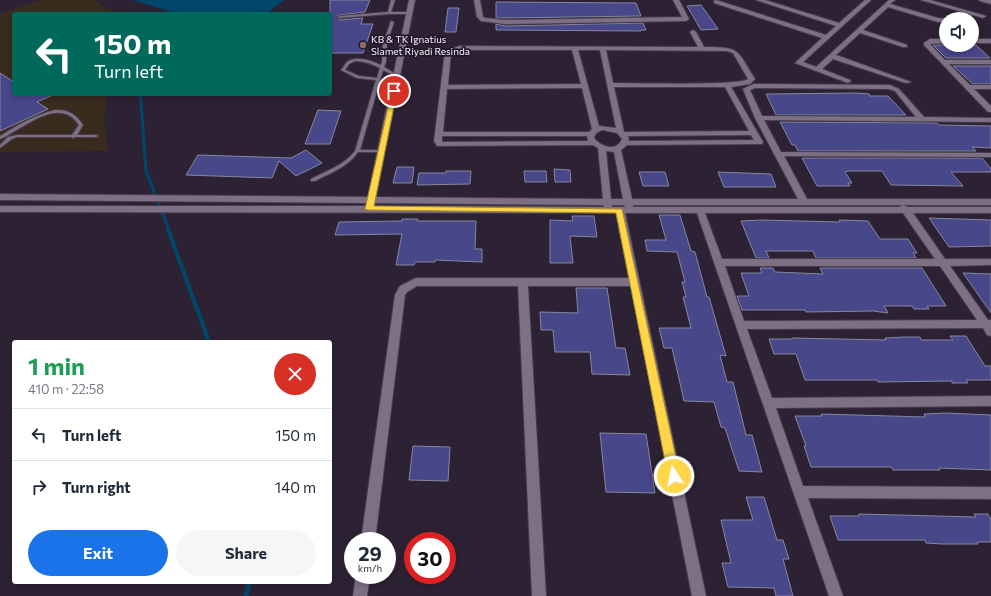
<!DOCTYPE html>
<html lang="en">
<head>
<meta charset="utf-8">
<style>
	body { margin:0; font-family:Commissioner,sans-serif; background:#f6f6f7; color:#1f2937; height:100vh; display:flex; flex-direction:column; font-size:15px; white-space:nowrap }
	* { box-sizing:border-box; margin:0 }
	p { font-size:13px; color:#747a83 }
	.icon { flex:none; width:22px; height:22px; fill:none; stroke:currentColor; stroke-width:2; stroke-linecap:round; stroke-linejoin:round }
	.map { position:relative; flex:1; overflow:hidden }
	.side { position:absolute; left:12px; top:340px; width:320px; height:244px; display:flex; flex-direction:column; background:#fff; border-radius:4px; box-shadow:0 2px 6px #0003 }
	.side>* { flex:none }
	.top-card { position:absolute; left:12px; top:12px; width:320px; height:84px; border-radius:4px; box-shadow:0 2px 6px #0003; background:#00695c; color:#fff; overflow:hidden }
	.buttons { position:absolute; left:939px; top:12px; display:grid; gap:8px }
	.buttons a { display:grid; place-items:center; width:40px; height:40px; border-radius:50%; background:#fff; box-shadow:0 2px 6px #0003; font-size:20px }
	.speed { position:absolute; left:344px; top:532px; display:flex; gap:8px; font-size:20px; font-weight:700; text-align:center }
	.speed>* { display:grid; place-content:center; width:52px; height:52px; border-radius:50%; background:#fff; box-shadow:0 2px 6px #0003; line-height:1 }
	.speed small { font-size:10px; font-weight:400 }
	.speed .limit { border:6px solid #d22; background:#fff; color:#111 }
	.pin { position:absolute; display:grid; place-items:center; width:34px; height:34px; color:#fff; margin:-17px; border:2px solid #fff; border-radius:50%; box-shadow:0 1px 4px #0007 }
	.me { position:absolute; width:44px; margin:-22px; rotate:349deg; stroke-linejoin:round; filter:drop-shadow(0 0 3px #0008) }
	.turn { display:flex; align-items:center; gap:14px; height:84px; padding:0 16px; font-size:18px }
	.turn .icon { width:52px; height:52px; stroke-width:2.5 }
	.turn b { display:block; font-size:28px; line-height:34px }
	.round { display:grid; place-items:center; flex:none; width:42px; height:42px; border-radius:21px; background:#f6f6f7 }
	.head { display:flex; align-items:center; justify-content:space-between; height:68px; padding:0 16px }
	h1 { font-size:24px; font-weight:700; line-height:30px; color:#1e9e55 }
	.primary-button { display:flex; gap:8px; margin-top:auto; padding:8px 16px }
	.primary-button a { flex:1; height:46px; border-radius:24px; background:#1a73e8; color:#fff; font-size:16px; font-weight:700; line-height:46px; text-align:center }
	.primary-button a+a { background:#f6f6f7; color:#1f2937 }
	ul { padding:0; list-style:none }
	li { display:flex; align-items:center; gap:12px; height:52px; padding:0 16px; border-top:1px solid #e0e1e3 }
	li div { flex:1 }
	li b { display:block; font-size:15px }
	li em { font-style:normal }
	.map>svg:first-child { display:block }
	.industrial { fill:#392b1e }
	.water { fill:#00476b }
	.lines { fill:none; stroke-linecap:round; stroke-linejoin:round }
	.stream-far3 { stroke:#00476b; stroke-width:2.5 }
	.stream-far2 { stroke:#00476b; stroke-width:3 }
	.stream-far1 { stroke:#00476b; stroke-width:4 }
	.stream { stroke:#00476b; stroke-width:5 }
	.building { fill:#48478a; stroke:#85879f }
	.service-casing { stroke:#473d4c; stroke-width:2 }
	.minor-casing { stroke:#473d4c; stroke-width:2 }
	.service { fill:#7d7085; fill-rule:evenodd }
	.minor { fill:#7d7085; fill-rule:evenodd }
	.route { fill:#ffd54a; stroke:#a68a30 }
	.education-dot { fill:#8d6e63; stroke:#231829; stroke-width:1.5 }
	.labels { text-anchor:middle; stroke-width:3.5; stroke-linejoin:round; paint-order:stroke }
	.far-poi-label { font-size:10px; fill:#f7f0fc; stroke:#231829; text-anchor:start }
</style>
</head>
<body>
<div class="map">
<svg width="991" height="596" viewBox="0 0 991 596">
	<rect width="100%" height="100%" fill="#2d2233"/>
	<path class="industrial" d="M39,0H96L105,7L121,14H14V94H107L104,120L108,151L0,152V14Z"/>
	<path class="water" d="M133,0H284L266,14H186L168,11Z"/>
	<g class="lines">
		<path class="stream-far3" d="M140,94L141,102"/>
		<path class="stream-far2" d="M141,101L146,171L169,230"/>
		<path class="stream-far1" d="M168,229L209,342"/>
		<path class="stream" d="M246,596L249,582"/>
	</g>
	<path class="building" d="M330,0H370L365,12L340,15L337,16L340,20L363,18L361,24H373L363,53H330Z
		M496,2L636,3L641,16L505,18H496Z
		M701,5L718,29L701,30L687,6Z
		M448,8H459L456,32H445Z
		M643,23L646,30H641V31L496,30V24L505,26Z
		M933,45H976L990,58H946Z
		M953,66H991V84H973Z
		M0,73L14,82V94H55L37,102L48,109L0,131Z
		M856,93L869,94L870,96H888L906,115H776L766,94Z
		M318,110L341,111L330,144H305Z
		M780,122L937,123L939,125L991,126V148L972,147L976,151H798L795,145H792Z
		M306,150L322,163L296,176L279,161L272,178L186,175L198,155L291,158Z
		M802,158H982L991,169V172H951L963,186L891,185L882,171H848L845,172L852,183H848L850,186H817Z
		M397,167H414L412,183H393Z
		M554,169L570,170L571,182H555Z
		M446,171H471L470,184L417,185L419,173H446Z
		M524,171H546L547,182H525Z
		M639,172H665L669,186H643Z
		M718,172L771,174L776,187H724Z
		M659,215H680L691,251L695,252L707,297H709L726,356L720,355L727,382H733L746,435H752L762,472L739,471L725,428L721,427L714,402L684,401L672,348H664L659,328H691L683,297H686L682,282H685L677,252L647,251L645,240H666Z
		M572,216H594L597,237L570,236L573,263H550V220L573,221Z
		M929,218L991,220V246L949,247Z
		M402,219H418L417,221H476L475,249H482V262L435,260V262H415L414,265H396L402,234L335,235L339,222L402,221Z
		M761,220L840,222L839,220L868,221L880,239H908L917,253H913L916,258H816L813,251H766L769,258H756L741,221Z
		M760,268H773L775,272L823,274L820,268H922L946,306H927L929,309H914L912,306H884L888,313L873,311L806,312L805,310H742L737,296H749L741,273H762Z
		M963,273L991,274V313Z
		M576,288H607L616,348H625L630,375L592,374L590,352H555L553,330H541L540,312L578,313Z
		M950,336H966L985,366H991V380H966L968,383H952V381L878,382L877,380H805L796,354H774L769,339H792V338L886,340L885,338L905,337H920L921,340H953Z
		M946,413L991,415V470L939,468L940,470H893L891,467H811L804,446H806L795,416H822L821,414L925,417L924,414Z
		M600,433L646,434L655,493L606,492Z
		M413,446L450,447L448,481L409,480Z
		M746,497H764L777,540H783L789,559H783L793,596H776L774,588L728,587L722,563H731L721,520H753Z
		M859,514L976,517L974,514H988L991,520V542H977L978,544H942L926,543L925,540H838L830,516H859Z"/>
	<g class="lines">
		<g class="service-casing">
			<path id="service" d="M391,0H395L391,12H410V14H389L340,18L338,17L340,16L388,12Z
				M391,21L394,22L387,44L386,62L384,67L399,76L396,77L383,70L360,150H381L383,151L381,152H358C348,167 330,173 315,181H311V179C327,171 344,165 355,151L376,80L357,78L341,70C343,68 345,64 347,62C357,55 371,61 381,65L382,62L383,44ZM355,61C364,61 372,64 380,68L377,78L359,76L345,70L349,64Z
				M55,110C68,109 76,114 83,125L77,135H96L98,136L96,137H75L73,138L71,137H17L12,139L0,148V145L8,137L17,135H72L79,125C59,94 22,130 0,139V136C18,125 35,115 55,110Z"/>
		</g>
		<g class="minor-casing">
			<path id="minor" d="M409,0H415L376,197L603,199L598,148L593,145L437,146L434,141L445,52L459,46L698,47L690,32L693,30L696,32L704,47C741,47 736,49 755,79L750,84L731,87L763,142L762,144L627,145L621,150L632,199H798L755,118L743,89L754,84L890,85L899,89L924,117L991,118V122L764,120L781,152L991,153V157L784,156L807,199H991V205H633V207H899L903,205L908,207H991V213H913L945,259H991V265L950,266L988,320H991V336L987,335L983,328L747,329L772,398L991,396V406L776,408L803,486L991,487V499L808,498L843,596H829L697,213H625L706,596H692L631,286H528L546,596H532L518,286H417L407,292L405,295L375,541H361L395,295L400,286L416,278H629L616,213L0,212V206H366V203L0,200V194L368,197ZM460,50H572L581,84L448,85L451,53ZM578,50H600L616,128L599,126ZM606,50L727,51L733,53L748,79C741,86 632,83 613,83ZM614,87H725L749,131L624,132ZM582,88L592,129L589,132H443L447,89ZM755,88L889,89L895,91L916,117L762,116L750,90ZM603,130L617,133L622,139C617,152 601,147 594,138C595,133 598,131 603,130ZM751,135L754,140L629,141L628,136ZM442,136H587L588,141L442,142ZM606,151L614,152L623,199H611ZM375,203L603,205L604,207L374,206ZM612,205H624L625,207H612ZM705,213H903L935,259H722ZM725,266H940L977,320L744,321Z
				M474,0H480L483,17L485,18L505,20L682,17L673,0H679L689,19L686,21L505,24L481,21L477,17Z
				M716,0L826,35L836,26L756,0H765L839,23L865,0H871L803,62L816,67L889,0H895L890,4L938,18L948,19H946V22H938L888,7L863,30L907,45V47H903L860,33L836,55L911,82L906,83L833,59L822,69L850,80L851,81L848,83L795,63L822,38L714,3V1Z
				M921,0H930L986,16L983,18Z
				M979,0H991V4L980,1Z
				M930,39H946V43L930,44L945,60H991V64H949L970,85H991V89H974L991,106V112H988L924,45V43Z
				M972,39H991V43H972Z
				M356,575H370L367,596H353Z"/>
		</g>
		<use href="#service" class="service"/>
		<use href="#minor" class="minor"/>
	</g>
	<path class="route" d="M392,90L397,91L374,206L622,209L680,476L678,480L674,482L670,480L668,476L616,213L367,210L365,209Z"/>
	<circle class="education-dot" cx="363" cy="45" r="4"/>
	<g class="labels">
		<g class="far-poi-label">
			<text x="371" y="43">KB &amp; TK Ignatius<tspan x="371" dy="12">Slamet Riyadi Resinda</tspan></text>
		</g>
	</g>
</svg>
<div class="buttons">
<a><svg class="icon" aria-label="sound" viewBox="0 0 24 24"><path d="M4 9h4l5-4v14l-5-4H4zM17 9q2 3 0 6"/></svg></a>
</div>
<div class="speed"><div>29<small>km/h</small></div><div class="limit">30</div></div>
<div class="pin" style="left:394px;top:91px;background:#d93025"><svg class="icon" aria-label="arrive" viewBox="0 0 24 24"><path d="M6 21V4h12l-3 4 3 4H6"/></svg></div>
<svg class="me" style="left:674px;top:476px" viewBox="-20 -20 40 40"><circle r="17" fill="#ffd54a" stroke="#fff" stroke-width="3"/><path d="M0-11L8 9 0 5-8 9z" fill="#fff"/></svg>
<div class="top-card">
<div class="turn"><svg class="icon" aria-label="left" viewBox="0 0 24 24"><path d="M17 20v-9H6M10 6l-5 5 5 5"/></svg><div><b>150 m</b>Turn left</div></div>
</div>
<section class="side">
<div class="head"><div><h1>1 min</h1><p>410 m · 22:58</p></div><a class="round" style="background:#d93025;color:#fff"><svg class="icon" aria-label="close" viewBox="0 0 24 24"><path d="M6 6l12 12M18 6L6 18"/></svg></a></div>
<ul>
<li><svg class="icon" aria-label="left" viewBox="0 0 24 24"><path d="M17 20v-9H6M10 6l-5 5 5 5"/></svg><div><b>Turn left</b></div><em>150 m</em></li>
<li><svg class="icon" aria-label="right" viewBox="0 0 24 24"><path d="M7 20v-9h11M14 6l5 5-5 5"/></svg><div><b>Turn right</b></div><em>140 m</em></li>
</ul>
<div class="primary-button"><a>Exit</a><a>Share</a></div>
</section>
</div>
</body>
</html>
